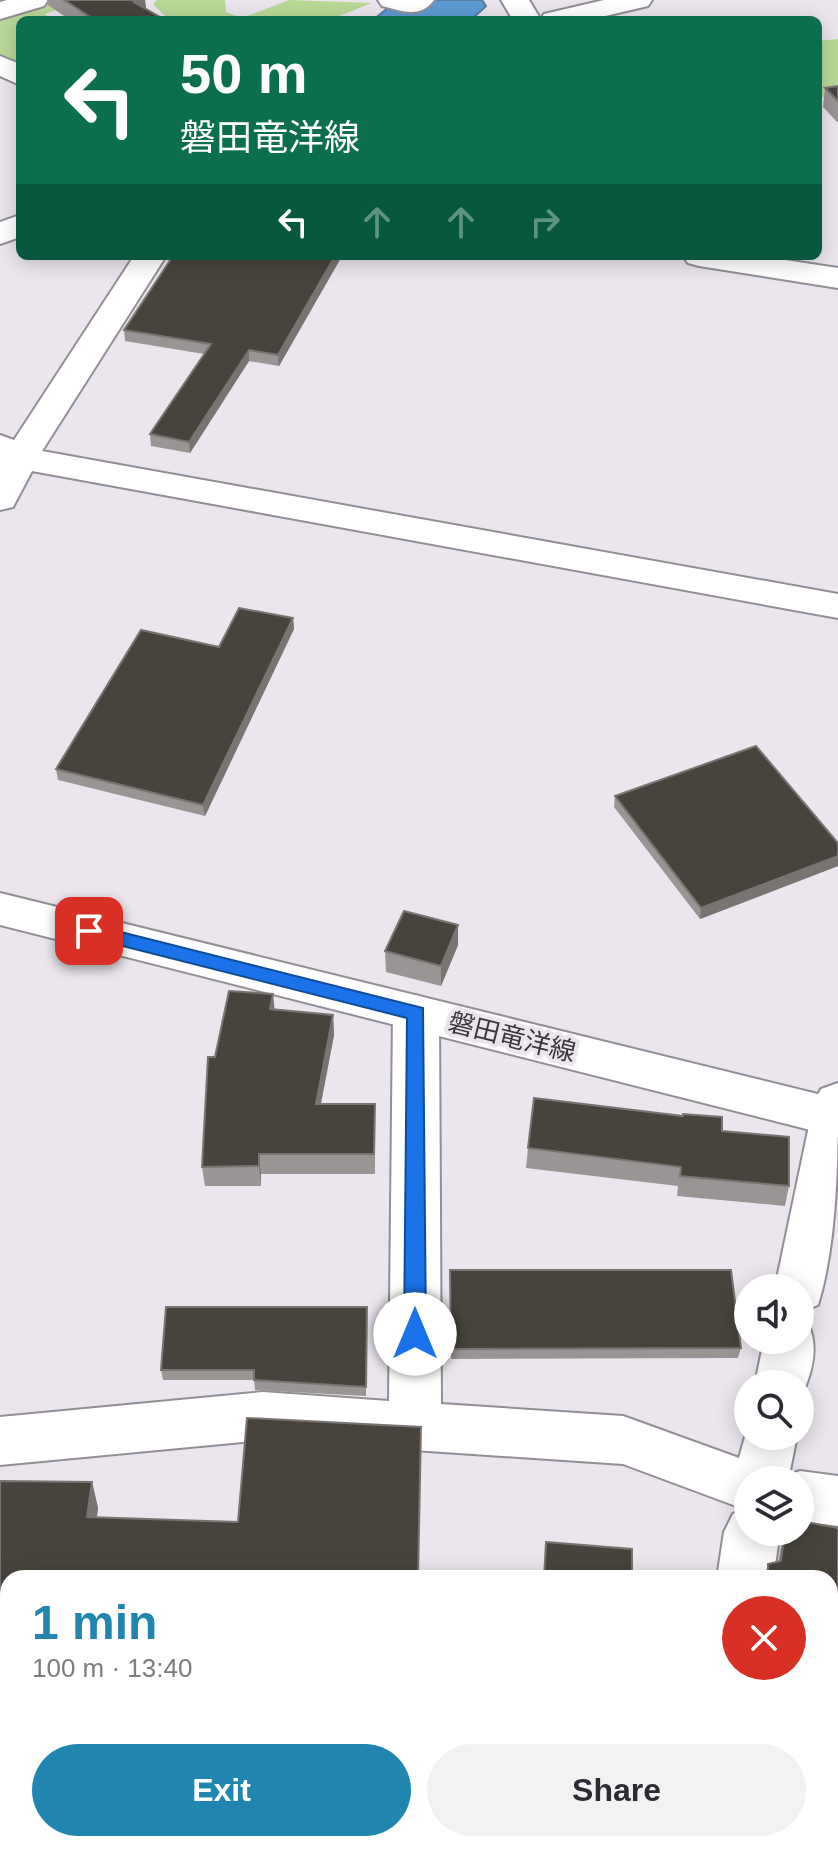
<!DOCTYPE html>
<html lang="en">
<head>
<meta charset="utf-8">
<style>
	body { margin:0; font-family:Arial,"Noto Sans JP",sans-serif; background:#f2f2f3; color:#2b2b33; height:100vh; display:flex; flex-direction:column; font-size:30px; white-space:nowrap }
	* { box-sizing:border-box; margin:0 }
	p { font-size:26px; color:#7c7c81 }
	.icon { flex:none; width:44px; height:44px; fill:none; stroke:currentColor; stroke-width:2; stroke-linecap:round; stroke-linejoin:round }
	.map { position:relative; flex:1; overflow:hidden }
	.details { position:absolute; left:0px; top:1570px; width:838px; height:282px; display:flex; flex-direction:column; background:#fff; border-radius:24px 24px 0 0; box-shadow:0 4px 20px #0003 }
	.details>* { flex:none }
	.hud { position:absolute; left:16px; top:16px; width:806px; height:244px; border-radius:12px; box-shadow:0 4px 20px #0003; background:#0b6e4f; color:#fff; overflow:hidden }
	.buttons { position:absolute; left:734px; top:1274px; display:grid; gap:16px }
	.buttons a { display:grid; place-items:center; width:80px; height:80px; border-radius:50%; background:#fff; box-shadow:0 4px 20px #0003; font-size:40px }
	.pin { position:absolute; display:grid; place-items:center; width:68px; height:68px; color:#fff; margin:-34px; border-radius:16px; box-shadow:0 4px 12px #0006 }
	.me { position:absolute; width:88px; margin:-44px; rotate:0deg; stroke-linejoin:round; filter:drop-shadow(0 0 6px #0008) }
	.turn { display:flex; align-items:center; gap:28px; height:168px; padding:0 32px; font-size:36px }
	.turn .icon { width:104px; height:104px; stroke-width:2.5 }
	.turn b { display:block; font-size:56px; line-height:68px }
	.lanes { display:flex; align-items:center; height:76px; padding:0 32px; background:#0003; justify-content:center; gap:40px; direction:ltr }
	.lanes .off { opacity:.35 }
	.round { display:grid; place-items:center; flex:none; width:84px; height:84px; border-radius:42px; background:#f2f2f3 }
	.overview { display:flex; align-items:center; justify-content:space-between; height:136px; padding:0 32px }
	h1 { font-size:48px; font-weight:600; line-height:60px; color:#2085af }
	.button { display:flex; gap:16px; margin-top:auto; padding:16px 32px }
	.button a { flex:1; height:92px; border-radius:48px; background:#2085af; color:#fff; font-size:32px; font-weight:600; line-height:92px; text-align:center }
	.button a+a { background:#f2f2f3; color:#2b2b33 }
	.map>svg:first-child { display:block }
	.green { fill:#b9d997 }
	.water { fill:#5d9bd3; stroke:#537da6; stroke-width:2 }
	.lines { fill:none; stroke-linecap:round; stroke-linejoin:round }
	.minor-casing { stroke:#938e95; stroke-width:4 }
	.major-casing { stroke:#938e95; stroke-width:4 }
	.minor { fill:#fff; fill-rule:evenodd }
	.major { fill:#fff; fill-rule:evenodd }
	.wall { fill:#9a9495 }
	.shaded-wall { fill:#797472 }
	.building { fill:#48443d; stroke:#797472; stroke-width:2 }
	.route { fill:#1a73e8; stroke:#114b97; stroke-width:2 }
	.labels { text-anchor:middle; stroke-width:8; stroke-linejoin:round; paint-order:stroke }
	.street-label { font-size:26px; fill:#3b383c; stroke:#ebe5ed }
</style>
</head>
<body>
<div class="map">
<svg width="838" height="1851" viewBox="0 0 838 1851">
	<rect width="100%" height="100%" fill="#ebe5ed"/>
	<path class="green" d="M7,0H50L65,7L45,14L53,20H20V68L0,57V2Z
		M157,0H225L226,12L242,18L289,0L372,3L329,20H169L153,4Z
		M838,39V95L818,98V41Z"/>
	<path class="water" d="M432,0H482L486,6L471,20H373L393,4Z"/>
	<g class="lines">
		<g class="minor-casing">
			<path id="minor" d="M7,0H48L44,6L0,19V2Z
				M378,0H434C420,19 402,11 382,6Z
				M604,0H652L648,6L588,20H540L544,14Z
				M0,56L20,64V85L0,76Z
				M134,256H166L42,451L838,594V618L32,471L13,507L0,510V435L14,440Z
				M683,256H759L838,268V288L699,266L688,263Z
				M416,995L432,1001L439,1013L441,1404L623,1416L739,1458L748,1426V1436H797L789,1475L800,1471L838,1476V1526L800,1521V1480H748V1532H780L773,1578H717L724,1532L733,1514L744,1509L623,1464L263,1440L0,1465V1417L263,1392L389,1401L393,1013L400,1001Z
				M838,1083C838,1154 838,1240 818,1305L800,1312V1288H775L814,1102L821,1089Z
				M800,1321L808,1324C820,1348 811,1376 800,1399V1384H755L764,1340H800Z
				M643,1844H704L702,1851H641Z"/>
		</g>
		<g class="major-casing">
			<path id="major" d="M501,0H529L541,20H513Z
				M20,215V237L0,244V222Z
				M0,893L838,1099V1137L0,925Z"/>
		</g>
		<use href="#minor" class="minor"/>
		<use href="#major" class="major"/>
	</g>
	<path class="wall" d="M47,0H145L146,9L165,20H70L48,5Z
		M838,86V123L823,107L825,88Z
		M342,256L279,366L249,361L190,453L151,446L150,434L204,354L125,341L124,330Z
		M293,618L294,629L205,816L58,780L56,769L219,647Z
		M615,796L838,843V866L700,919L614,807Z
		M458,945L441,986L386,972L385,951Z
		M273,994L274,1010L333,1015L334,1035L321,1104L375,1123V1174H261V1186H205L202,1167L215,1057Z
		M722,1131L789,1186L785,1206L677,1196L678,1186L526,1168L528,1148Z
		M450,1270L741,1348L738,1358L451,1359Z
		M367,1317L366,1396L255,1390L254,1380H163L161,1370Z
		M421,1454L418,1578H8V1799H0V1481L92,1482L98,1508L97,1518L238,1522Z
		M838,1528V1616L830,1615V1578H764L768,1564L778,1562L784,1532H800Z"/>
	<path class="shaded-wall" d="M141,0H145L147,16L134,2Z
		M335,256H342L279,366L278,355Z
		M249,350V361L190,453L189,442Z
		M293,618L294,629L205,816L203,805Z
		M838,856V866L700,919L701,908Z
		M458,925V945L441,986V966Z
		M273,994L275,1014L270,1009Z
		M333,1015L334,1035L317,1123L316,1104Z
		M259,1154L261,1174V1186L259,1166Z
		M92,1482L98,1508L93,1543L87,1517Z"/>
	<path class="building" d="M64,0H141L134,2L165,20H95Z
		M838,86V101L825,88Z
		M173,256H335L278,355L249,350L189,442L150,434L211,344L124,330Z
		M239,608L293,618L203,805L56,769L141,630L219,647Z
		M756,746L838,843V856L701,908L615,796Z
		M404,911L458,925L441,966L385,951Z
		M229,991L273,994L270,1009L333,1015L316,1104H375L374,1154H259V1166L202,1167L208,1057H215Z
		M534,1098L683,1116V1114L722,1117V1131L789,1137V1186L680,1176L681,1167L528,1148Z
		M450,1270H731L741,1348L451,1349Z
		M166,1307H367L366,1387L254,1380V1370H161Z
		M247,1418L421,1427L418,1578H8V1777L0,1776V1481L92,1482L87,1517L238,1522Z
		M800,1521L838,1528V1598L830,1597V1578H768V1564L781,1561L785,1532H800Z
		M546,1542L632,1549V1578H544Z"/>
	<path class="route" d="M89,924L423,1008L426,1334L423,1340H407L404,1334L407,1018L83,936V926Z"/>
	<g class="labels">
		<g class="street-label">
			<text transform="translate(512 1037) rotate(14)" y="9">磐田竜洋線</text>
		</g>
	</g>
</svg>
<div class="buttons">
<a><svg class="icon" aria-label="sound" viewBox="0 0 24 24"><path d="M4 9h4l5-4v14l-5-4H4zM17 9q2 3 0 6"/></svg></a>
<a><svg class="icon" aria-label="search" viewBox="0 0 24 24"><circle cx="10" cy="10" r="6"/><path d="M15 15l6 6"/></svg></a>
<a><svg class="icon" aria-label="layers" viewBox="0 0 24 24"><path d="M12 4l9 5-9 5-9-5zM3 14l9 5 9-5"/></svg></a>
</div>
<div class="pin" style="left:89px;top:931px;background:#d93025"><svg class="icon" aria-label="arrive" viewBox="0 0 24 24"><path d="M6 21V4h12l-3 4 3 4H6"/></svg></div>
<svg class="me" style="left:415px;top:1334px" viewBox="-20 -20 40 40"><circle r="19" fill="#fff"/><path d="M0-13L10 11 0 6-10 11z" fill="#1a73e8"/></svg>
<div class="hud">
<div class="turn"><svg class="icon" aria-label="left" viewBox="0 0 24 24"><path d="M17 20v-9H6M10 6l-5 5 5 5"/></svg><div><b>50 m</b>磐田竜洋線</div></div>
<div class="lanes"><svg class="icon" aria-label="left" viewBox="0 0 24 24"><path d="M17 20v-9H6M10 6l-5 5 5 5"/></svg><svg class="icon off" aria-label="ahead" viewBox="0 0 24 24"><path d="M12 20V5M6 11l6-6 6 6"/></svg><svg class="icon off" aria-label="ahead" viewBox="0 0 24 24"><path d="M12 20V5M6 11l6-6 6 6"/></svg><svg class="icon off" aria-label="right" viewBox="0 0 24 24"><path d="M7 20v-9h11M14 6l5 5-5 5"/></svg></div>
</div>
<section class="details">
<div class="overview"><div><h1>1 min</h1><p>100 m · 13:40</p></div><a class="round" style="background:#d93025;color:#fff"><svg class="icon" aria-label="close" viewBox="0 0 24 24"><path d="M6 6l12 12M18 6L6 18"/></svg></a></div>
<div class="button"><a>Exit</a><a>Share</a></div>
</section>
</div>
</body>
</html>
